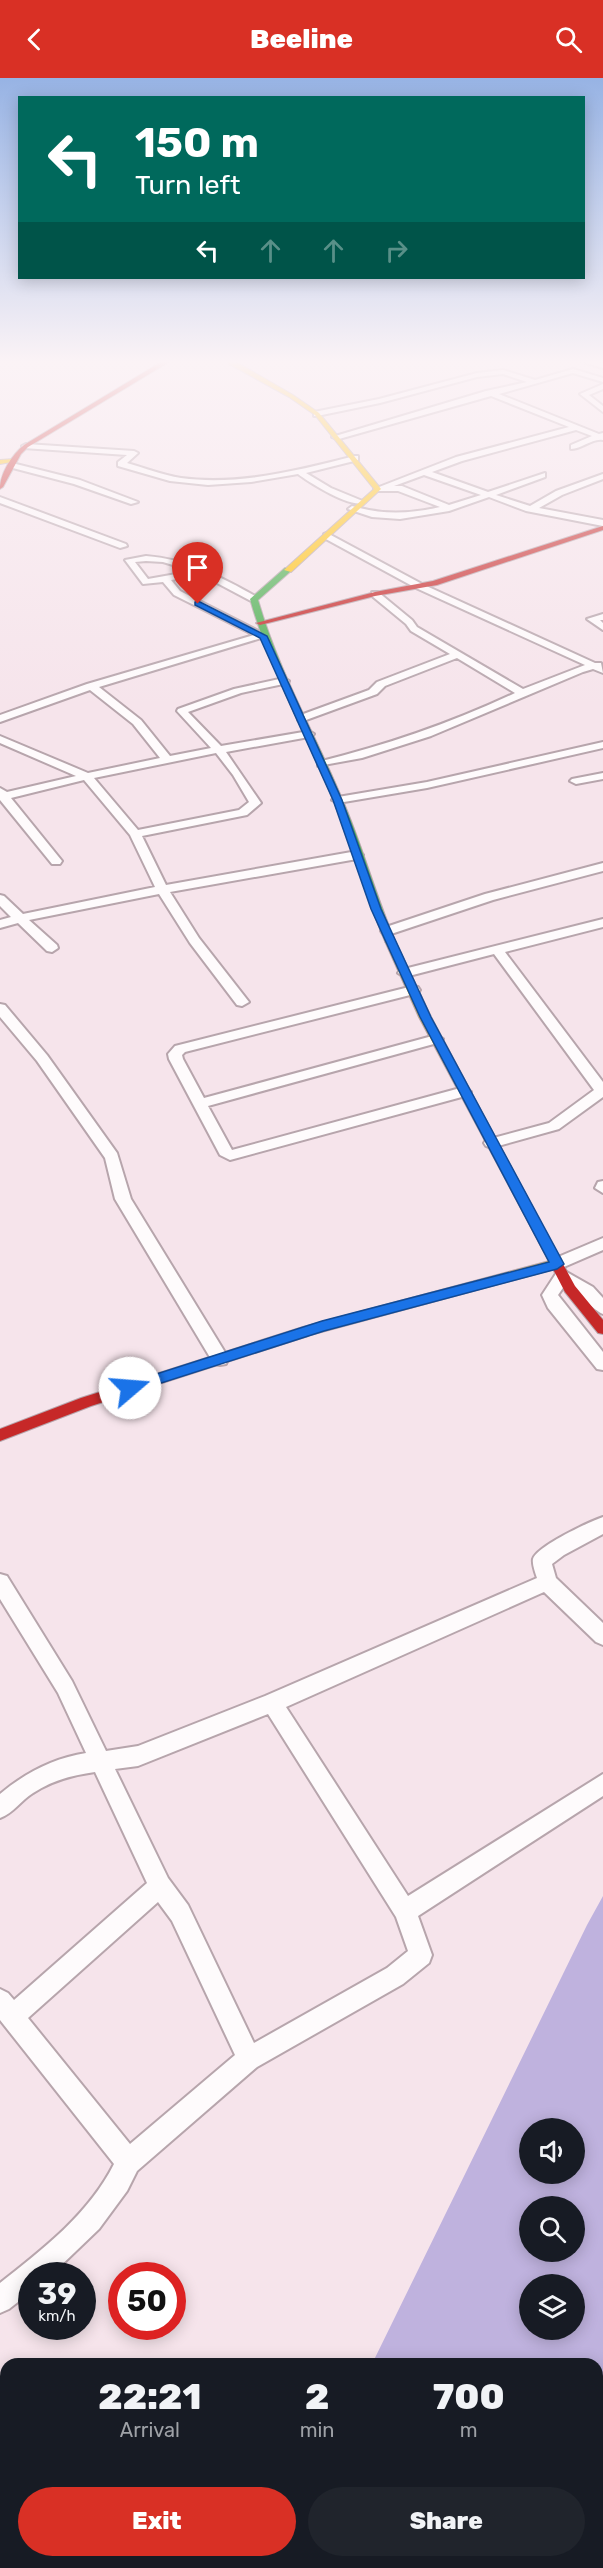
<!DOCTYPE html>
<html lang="en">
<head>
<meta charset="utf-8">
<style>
	body { margin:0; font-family:Rubik,sans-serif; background:#20242c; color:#f1f3f6; height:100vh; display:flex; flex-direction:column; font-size:22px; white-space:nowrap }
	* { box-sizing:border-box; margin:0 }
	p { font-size:20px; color:#9ea1a6 }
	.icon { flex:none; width:33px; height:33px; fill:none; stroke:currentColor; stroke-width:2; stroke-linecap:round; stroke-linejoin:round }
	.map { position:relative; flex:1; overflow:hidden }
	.side { position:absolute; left:0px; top:2280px; width:603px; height:210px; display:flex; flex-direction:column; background:#171b24; border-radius:18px 18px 0 0; box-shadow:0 3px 15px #0003 }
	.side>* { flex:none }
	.guide { position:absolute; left:18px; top:18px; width:567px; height:183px; border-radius:0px; box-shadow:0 3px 15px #0003; background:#00695c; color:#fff; overflow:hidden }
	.fabs { position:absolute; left:519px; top:2040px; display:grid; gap:12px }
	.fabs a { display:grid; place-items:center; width:66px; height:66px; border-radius:50%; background:#171b24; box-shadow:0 3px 15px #0003; font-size:30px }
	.speed { position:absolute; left:18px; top:2184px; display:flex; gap:12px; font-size:30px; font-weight:700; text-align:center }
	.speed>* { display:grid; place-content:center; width:78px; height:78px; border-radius:50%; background:#171b24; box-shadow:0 3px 15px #0003; line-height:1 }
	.speed small { font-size:15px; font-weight:400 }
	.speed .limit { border:9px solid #d22; background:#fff; color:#111 }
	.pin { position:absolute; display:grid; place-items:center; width:51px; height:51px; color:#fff; margin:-62px -26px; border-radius:50% 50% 50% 0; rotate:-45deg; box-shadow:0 0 6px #0007 }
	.pin .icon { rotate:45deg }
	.me { position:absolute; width:66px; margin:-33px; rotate:72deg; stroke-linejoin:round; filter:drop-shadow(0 0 4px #0008) }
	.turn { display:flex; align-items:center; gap:21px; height:126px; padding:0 18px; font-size:27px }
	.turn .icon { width:78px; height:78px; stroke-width:2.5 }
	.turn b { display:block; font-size:42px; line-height:51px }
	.lanes { display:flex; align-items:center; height:57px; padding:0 18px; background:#0003; justify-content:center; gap:30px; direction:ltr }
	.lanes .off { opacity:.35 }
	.eta { display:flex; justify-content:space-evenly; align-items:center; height:102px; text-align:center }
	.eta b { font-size:36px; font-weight:800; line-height:42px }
	.cta { display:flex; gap:12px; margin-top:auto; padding:12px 18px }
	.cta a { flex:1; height:69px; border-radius:36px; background:#d93025; color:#fff; font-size:24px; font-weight:800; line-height:69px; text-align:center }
	.cta a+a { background:#20242c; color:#f1f3f6 }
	header { display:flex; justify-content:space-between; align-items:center; height:78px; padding:0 18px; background:#d93025; color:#fff; font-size:27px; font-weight:800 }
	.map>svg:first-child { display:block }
	.water { fill:#bfb2de; fill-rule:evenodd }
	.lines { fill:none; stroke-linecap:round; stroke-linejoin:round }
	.street-casing { stroke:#b7a5ac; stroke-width:4 }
	.fast-casing { stroke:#b7a5ac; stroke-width:2 }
	.slow-casing { stroke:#b7a5ac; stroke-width:2 }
	.jam-casing { stroke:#b7a5ac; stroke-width:2 }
	.street { fill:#fefbfc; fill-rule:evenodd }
	.fast { fill:#4caf50; fill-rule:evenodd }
	.slow { fill:#ffc107; fill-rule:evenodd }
	.jam { fill:#c62828; fill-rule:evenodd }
	.route { fill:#1a73e8; stroke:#114b97; stroke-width:1.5 }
</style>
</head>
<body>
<header><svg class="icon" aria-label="back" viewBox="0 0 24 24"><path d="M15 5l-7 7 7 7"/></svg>Beeline<svg class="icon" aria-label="search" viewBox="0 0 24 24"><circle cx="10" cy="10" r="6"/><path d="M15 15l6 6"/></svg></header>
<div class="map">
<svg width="603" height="2490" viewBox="0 0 603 2490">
	<rect width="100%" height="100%" fill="#f6e4eb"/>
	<path class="water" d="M603,1818V2490H273L276,2484H597V2286H372L587,1847ZM530,2050H574V2096H530ZM530,2128H574V2174H530ZM530,2206H574V2252H530Z"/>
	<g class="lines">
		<g class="street-casing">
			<path id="street" d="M574,281H586L603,286V290Z
				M573,291L603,300V304L573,295L499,316L599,356L603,355V362C592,360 582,371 571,371V367L592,358L576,352L462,383L432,394L488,414L545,395V399L496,417L530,428L556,413L603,396V401L562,417L539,430L603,442V448L526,433L489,419L449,433L400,441L372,439L348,431L352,428C383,437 409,436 440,429L398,413H378L374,411L456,379L569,349L491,318L339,361L332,359L486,313L527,304L503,296L477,299L380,325L317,338H314V334L379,321L477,295L503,292L535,302ZM424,397L481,417L449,427L402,408H394Z
				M603,306V311L589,317L603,328V334L580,316Z
				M26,366L134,373L138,375L127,385C145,390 162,397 181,400C239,408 299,392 355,378H358V382L306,395L331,410L365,424C353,432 310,405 298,396L251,404L208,407L170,403L118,388V384L127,377L23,370L22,368Z
				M12,385L80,402L138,424L131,426L74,406L9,389V385Z
				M0,419L126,466L127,468L120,470L0,425Z
				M327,455L422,506L595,585H601L603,595L593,591L583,594L431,658L362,680L318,688V684C387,667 451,645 515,615L457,580L385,608L377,616L306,642H298V638L369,612L377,604L450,576L411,553L406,546L372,518V514H378L412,542L417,549L523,611L585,587L416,510L324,460V456Z
				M146,478C188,481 221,499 257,519V523H251L202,497L171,502L180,513L268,558L99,609L141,642L170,678L211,670L177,633L178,631L234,611L284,600L289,603L288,605L241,615L188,634L221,668L309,653L314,656L309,659L226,674L261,725L247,737L142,758L166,807L357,773L363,777L357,781L170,814L199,860L249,924L242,928L237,927L190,865L159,816L29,842L57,867L58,870L52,874L47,873L18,845L0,850V842L11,839L0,828V817L4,818L23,836L155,809L130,757L84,702L11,720L62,783L60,786H52L0,722V710L7,714L76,698L0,665V658L88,695L160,680L133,646L90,612L0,644V637L87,606L254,557L174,517L163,504L143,506L125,482ZM146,483L163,484L193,493L148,501L135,484ZM216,675L233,697L249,724L239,732L138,752L94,700Z
				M603,536V542H600L603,545V552L587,541Z
				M603,664V670L427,710L338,725L332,722L338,719L427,704Z
				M603,695V701L576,706L570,703L572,701Z
				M603,785V793L493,822L391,856H383L381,853L383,850L485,816Z
				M603,841V849L505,874L603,1004V1019L559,1051L491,1070L486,1068L484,1065L486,1062L549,1045L594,1012L494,876L405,899L398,895L400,892Z
				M413,908L418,909L420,912L418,915L185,974L182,977L183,981L204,1020L436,957L443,961L441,964L208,1028L232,1072L464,1009L471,1014L469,1017L230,1082L220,1077L169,981L168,976L175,968Z
				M0,926L5,927L47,977L117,1075L131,1121L226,1276L228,1281L226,1286L220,1287L214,1286L115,1121L105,1080L37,983L0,939Z
				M603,1103V1115L595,1110L598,1104Z
				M603,1160V1172L557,1192L551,1190L549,1186L551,1182Z
				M563,1192L593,1209L603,1220V1236C595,1233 576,1214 565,1207L558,1217L603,1274V1292L597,1291L548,1230L542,1217L557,1194Z
				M603,1439V1456L564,1477L552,1486L556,1500L603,1545V1567L596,1564L544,1514L286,1629L408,1818L603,1696V1718L418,1838L432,1877L429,1885L403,1906L257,1989L137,2093L127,2113L99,2151L50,2198H32V2213L9,2231L0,2235V2205C42,2172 89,2136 114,2086L0,1942V1911L8,1915L14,1922L147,1805L95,1694C73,1697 53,1702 33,1715C21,1722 14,1735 0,1740V1716C25,1695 54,1680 86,1675L58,1615L0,1521V1496L7,1498L72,1603L106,1673L138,1668L265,1618L537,1500C535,1494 532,1486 533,1481C537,1468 589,1444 603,1439ZM268,1636L396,1839L408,1873L387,1890L254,1965L188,1827L168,1800L115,1691L138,1688ZM158,1824L172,1843L235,1977L130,2066L28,1940Z"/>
		</g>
		<g class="fast-casing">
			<path id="fast" d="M285,490L292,492L258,522C278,592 314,654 342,721C362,767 375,816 395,863L394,865H386L385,863C365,816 352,767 333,721C305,654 270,591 250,521Z"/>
		</g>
		<g class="slow-casing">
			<path id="slow" d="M225,281H231L293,317L319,335L381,411L291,494L284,492L374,411L315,337L289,319L229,286Z
				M0,382L14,381L17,383L0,386Z
				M390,860L395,863L431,939L542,1147L540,1150L536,1151L530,1147L419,939L385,863Z
				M557,1181L564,1186L562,1189L303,1259L296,1254L303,1249Z"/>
		</g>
		<g class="jam-casing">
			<path id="jam" d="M166,281H174L28,369L21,376L3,409L0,411C0,395 12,377 24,367Z
				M603,448V452L437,507L375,518L260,547L256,545L375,514L433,503Z
				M536,1143L540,1144L575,1208L603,1242V1256L598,1255L565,1214L530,1147Z
				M303,1249L310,1254L308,1258L91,1328L0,1363V1351L81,1320Z"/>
		</g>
		<use href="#street" class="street"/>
		<use href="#fast" class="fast"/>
		<use href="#slow" class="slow"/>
		<use href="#jam" class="jam"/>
	</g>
	<linearGradient id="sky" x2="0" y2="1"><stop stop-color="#97b3e4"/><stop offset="0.45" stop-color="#fbf3f6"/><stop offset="1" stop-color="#fbf3f6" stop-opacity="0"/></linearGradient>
	<rect width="603" height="630" fill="url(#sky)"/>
	<path class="route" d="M198,523L267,558L342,722L381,831L431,939L564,1186L557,1191L324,1253L130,1315L123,1310L125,1306L322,1243L549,1184L420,939L371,831L333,722L260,560L195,527V524Z"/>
</svg>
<div class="fabs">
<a><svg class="icon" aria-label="sound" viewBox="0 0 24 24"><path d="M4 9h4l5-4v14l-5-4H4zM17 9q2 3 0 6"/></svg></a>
<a><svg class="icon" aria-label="search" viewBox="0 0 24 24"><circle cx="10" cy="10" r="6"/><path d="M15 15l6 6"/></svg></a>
<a><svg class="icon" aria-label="layers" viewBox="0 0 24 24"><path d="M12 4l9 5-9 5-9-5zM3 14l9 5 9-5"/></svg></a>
</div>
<div class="speed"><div>39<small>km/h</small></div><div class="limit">50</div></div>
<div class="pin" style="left:198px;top:526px;background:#d93025"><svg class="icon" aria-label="arrive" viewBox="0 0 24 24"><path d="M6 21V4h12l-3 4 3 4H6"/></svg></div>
<svg class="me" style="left:130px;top:1310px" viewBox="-20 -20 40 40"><circle r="19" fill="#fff"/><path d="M0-13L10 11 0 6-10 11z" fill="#1a73e8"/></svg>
<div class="guide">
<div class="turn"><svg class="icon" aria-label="left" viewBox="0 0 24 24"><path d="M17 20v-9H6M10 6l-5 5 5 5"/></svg><div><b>150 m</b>Turn left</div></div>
<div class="lanes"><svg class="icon" aria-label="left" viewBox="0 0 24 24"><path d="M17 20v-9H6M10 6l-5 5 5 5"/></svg><svg class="icon off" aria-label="ahead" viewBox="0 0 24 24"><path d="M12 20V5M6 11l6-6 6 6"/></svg><svg class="icon off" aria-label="ahead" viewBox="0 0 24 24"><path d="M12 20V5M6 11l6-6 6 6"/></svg><svg class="icon off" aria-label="right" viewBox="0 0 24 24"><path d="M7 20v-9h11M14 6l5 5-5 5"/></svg></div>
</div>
<section class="side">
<div class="eta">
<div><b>22:21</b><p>Arrival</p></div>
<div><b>2</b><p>min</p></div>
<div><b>700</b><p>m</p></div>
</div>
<div class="cta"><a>Exit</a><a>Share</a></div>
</section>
</div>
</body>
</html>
